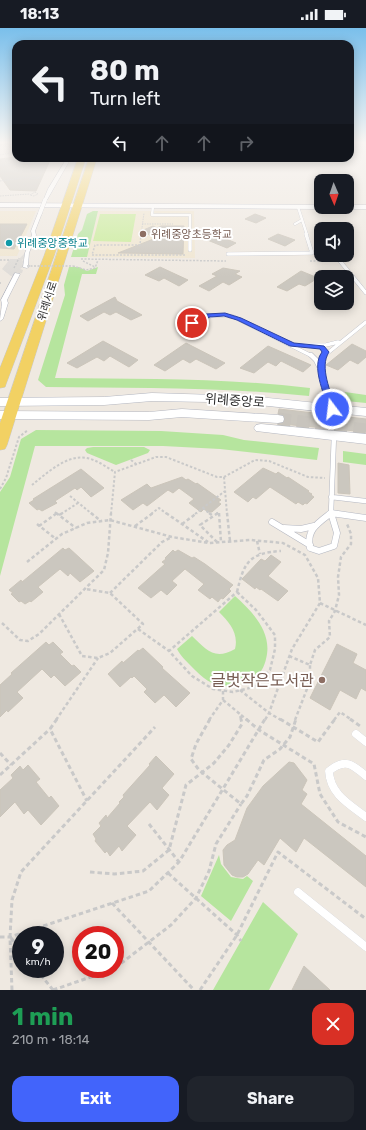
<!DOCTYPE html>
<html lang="en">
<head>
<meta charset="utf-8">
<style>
	body { margin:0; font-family:Rubik,"Noto Sans KR",sans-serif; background:#20242c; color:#f1f3f6; height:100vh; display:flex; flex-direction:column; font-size:15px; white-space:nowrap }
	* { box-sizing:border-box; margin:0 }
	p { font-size:13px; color:#9ea1a6 }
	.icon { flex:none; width:22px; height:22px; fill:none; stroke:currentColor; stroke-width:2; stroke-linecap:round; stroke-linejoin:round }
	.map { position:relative; height:962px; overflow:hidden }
	.details { display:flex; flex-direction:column; background:#171b24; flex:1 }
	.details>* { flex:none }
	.top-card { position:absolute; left:12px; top:12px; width:342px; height:122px; border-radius:12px; box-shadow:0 2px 10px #0003; background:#171b24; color:#f1f3f6; overflow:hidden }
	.needle { width:26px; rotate:178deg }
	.fabs { position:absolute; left:314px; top:146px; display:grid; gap:8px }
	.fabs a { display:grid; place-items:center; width:40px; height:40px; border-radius:8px; background:#171b24; box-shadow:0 2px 10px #0003; font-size:20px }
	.speed { position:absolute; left:12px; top:898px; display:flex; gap:8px; font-size:20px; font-weight:700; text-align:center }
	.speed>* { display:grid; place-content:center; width:52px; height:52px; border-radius:50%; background:#171b24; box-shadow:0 2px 10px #0003; line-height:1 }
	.speed small { font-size:10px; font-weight:400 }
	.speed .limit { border:6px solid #d22; background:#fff; color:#111 }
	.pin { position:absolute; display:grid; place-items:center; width:34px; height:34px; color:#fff; margin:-17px; border:2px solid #fff; border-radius:50%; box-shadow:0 1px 4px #0007 }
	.me { position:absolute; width:44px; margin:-22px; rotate:345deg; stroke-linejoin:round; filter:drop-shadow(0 0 3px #0008) }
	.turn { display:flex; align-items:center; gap:14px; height:84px; padding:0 12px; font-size:18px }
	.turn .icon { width:52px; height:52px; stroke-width:2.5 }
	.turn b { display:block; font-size:28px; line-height:34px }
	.lanes { display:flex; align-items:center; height:38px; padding:0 12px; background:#0003; justify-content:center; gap:20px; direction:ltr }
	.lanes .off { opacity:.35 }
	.round { display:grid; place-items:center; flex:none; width:42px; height:42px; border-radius:12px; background:#20242c }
	.overview { display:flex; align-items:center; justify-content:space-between; height:68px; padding:0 12px }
	h1 { font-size:24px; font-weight:700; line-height:30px; color:#1e9e55 }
	.action { display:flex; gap:8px; margin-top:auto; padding:8px 12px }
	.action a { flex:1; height:46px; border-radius:12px; background:#4264fb; color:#fff; font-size:16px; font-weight:700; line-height:46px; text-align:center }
	.action a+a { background:#20242c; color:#f1f3f6 }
	.status { display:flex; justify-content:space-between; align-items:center; height:28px; padding:0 20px; background:#171b24; direction:ltr }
	.status svg { height:11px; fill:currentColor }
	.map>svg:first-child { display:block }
	.education { fill:#f0e6d1 }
	.green { fill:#b6e59e }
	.pitch { fill:#c9ec9a }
	.plaza { fill:#dfdcd8 }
	.building { fill:#cbc7bf; stroke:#cbc5ba }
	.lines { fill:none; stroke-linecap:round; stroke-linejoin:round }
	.secondary-tunnel { stroke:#c8c4bd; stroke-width:13; stroke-dasharray:13 6; stroke-linecap:butt }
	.service-far4-casing { stroke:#b4b7c1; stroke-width:3 }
	.service-far3-casing { stroke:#b4b7c1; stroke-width:4 }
	.service-far2-casing { stroke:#b4b7c1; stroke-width:5.5 }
	.service-far1-casing { stroke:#b4b7c1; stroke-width:7 }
	.service-casing { stroke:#b4b7c1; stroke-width:8 }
	.pedestrian-casing { stroke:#b4b7c1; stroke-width:1 }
	.tertiary-casing { stroke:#b4b7c1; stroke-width:1 }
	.secondary-casing { stroke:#b4b7c1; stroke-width:1 }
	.primary-casing { stroke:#c9c9c9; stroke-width:1 }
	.path-far4 { stroke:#c9c9c9; stroke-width:1; stroke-dasharray:1.5 1; stroke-linecap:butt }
	.path-far3 { stroke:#c9c9c9; stroke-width:1.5; stroke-dasharray:2 1.5; stroke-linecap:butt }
	.path-far2 { stroke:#c9c9c9; stroke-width:2; stroke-dasharray:2.5 2; stroke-linecap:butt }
	.path-far1 { stroke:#c9c9c9; stroke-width:2.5; stroke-dasharray:3.5 2.5; stroke-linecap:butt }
	.path { stroke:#c9c9c9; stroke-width:3; stroke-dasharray:4.5 3; stroke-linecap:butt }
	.service-far4 { stroke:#fff; stroke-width:2.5 }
	.service-far3 { stroke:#fff; stroke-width:3.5 }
	.service-far2 { stroke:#fff; stroke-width:4.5 }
	.service-far1 { stroke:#fff; stroke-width:6 }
	.service { stroke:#fff; stroke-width:8 }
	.pedestrian { fill:#fff; fill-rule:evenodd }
	.tertiary { fill:#fff; fill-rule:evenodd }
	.secondary { fill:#fff; fill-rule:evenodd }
	.primary { fill:#f2d163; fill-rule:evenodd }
	.tram { stroke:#a3a6b8; stroke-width:1 }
	.pedestrian-bridge-casing { stroke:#b4b7c1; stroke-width:4.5; stroke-linecap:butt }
	.path-bridge { stroke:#c9c9c9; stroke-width:1.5; stroke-dasharray:2 1.5; stroke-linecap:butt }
	.pedestrian-bridge { stroke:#fff; stroke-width:4 }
	.route { fill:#4264fb; stroke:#2b41a3 }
	.education-dot { fill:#8d6e63; stroke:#fff; stroke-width:1.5 }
	.culture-dot { fill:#0f9aa8; stroke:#fff; stroke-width:1.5 }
	.labels { text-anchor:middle; stroke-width:4; stroke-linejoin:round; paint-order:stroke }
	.far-education-label { font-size:11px; fill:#785e54; stroke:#fff; text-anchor:start }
	.far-culture-label { font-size:11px; fill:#0d838f; stroke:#fff; text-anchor:start }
	.far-street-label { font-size:11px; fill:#2e2e2e; stroke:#fff }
	.street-label { font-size:13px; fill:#2e2e2e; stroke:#fff }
	.near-education-label { font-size:16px; fill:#785e54; stroke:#fff; text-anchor:end }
</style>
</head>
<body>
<div class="status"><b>18:13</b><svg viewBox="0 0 49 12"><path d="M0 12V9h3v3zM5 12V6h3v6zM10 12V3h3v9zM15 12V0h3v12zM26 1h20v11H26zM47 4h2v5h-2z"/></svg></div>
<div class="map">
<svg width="366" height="962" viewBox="0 0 366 962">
	<rect width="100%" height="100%" fill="#efe9e1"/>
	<path class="education" d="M0,183H36L17,228H0Z
		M98,183H194L195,230L87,229Z"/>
	<path class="green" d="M93,183H98L87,229H71L78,206L82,202L87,186Z
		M69,239H79L87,243L98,239L96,246H82L55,350C141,351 225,350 310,360L309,368C221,359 134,360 46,359L38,352L65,267L64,257Z
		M345,364L366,367V375L346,373Z
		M36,402L161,403L223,407L244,412L319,420L317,432L220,421L163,418H35L0,548V464L10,449L21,411Z
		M93,419H144L150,422L148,425L116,437L87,425L85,422L87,420Z
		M343,423L366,426V437L343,434Z
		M235,568C253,584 273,605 266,631C265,636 262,643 258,647C255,650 248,652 244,654C221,664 207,655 191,638C186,633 180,627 177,621L192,608C206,621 214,633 235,621C239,605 229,594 219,584Z
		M219,827L221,836L231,849L243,851L247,848L253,853L231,893L201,868Z
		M263,874L298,906L269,962H213Z"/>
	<path class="pitch" d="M100,186H136L131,214L93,213Z"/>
	<path class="plaza" d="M25,225H29L22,232L27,237L20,241L23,242L22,245L11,248L2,241L10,231H19Z"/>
	<path class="building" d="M16,129L51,130L36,163L10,162L0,148V131Z
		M255,186L266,190L256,195L245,191Z
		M0,196H27L14,221L0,220Z
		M153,198L157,200L161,198H184L183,226L118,225L156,210L141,203Z
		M209,204L236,215L227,220L200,209Z
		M278,206L295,212L285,218L268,211Z
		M160,239L188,252L179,258L164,250L159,253L145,247Z
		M223,240L240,243L235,246L242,249L229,257L223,254L209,263L199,258L217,248L212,246Z
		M301,243L318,250L305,258L299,256L287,263L277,259Z
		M115,269L117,273L142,287L131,292L116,284L110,287L104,284L88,293L80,288Z
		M103,313L138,332L129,339L110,328L104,333L97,329L77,340L67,335Z
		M186,315L225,335L216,341L196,331L190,335L183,331L165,343L154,337Z
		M352,316L366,323V329L358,336L350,332L338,342L326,337Z
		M268,318L311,337L303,344L281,333L276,338L268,334L254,345L240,340Z
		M279,381L366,391V404L282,396L284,394L285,391L283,387L278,386Z
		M338,435L349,437L350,466L338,465Z
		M263,440L276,446L278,444L287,450L288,449L309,463L308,464L312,466L311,467L314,469L307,476L305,475L303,477L298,474L296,476L270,459L256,471L253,469L248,474L234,464Z
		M81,441L104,460L91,469L81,459L77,462L75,460L55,473L57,475L42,483L39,481L37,482L29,475L34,472L33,471Z
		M182,449L186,452L188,451L196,456L197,455L221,472L218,474L221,476L212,484H208L204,481L201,484L189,475L194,471L179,460L173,465L168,462L147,478L143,475L133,482L121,472L147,456L151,460Z
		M63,520L65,522L69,520L94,543L80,554L70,545L68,548L60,541L38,559L43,564L31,574L30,573L25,576L21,573L19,574L11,566L13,565L9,562L21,552L22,554Z
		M173,522L175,524L178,522L192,530L194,529L205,536L233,557L229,561L231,563L223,571L221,570L218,574L212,569L210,571L198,562L204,556L185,541L172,553L177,557L167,567L161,562L151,570L138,560L165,536L162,534L166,531L165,530Z
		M271,527L281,534L268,548L288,563L278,573L261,561L260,562L256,559L255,561L242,551L261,531L265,533Z
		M46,614L49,617L53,614L63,624L60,626L72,638L74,637L81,644L65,658L54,647L51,650L42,641L17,664L23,670L8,684L7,682L0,689V657L12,646L11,645Z
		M337,616L357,626L353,635L366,642V663L361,660L356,671L340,662L330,682L310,670Z
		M143,620L163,639L162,640L190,665L176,679L164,667L155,675L144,664L147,661L134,648L132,650L131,649L120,659L108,646L122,633L123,635L138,622L139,623Z
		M156,728L174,746L162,760L169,767L157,782L150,774L127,798L136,807L122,823L119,818L110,828L107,823L105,825L95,813L96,811L93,806L101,798L99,795L106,787L107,790L120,775L119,774L124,769L123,767L150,737L149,736Z
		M289,734L294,735L307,752L302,762L307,766L301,776L366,828V859L304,810L296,824L280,810L264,837L258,832L248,846L243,849H237L232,847L224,837L223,822L227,817L235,812L247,780L263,758Z
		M28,737L40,751L36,754L49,770L51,768L59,778L41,797L28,782L24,786L15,774L0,789V762L13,750L11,747L20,738L23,742Z
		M304,938L330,962H292Z"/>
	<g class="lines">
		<path class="secondary-tunnel" d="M278,391L366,402"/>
		<g class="service-far4-casing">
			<path id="service-far4" d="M153,178L152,187H190V207
				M298,179L307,207
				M295,196L302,192"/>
		</g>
		<g class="service-far3-casing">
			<path id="service-far3" d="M190,206V222
				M228,226L312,225L306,206
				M335,227L366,265
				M192,295C206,288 218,285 234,289L312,328
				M295,317H326L338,314
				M324,328L366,294"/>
		</g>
		<g class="service-far2-casing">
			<path id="service-far2" d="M311,327L316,332L321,342
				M325,327L321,330V342L332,381
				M334,407L331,485L336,486
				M331,469L365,473
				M330,486H331"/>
		</g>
		<g class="service-far1-casing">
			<path id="service-far1" d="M331,485L366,490
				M331,485L337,505L334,518L319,523L310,520C306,502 318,495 331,485Z
				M272,494L310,517
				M284,500L301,501L314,498"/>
		</g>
		<g class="service-casing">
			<path id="service" d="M356,706L366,714
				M366,748C352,736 345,730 329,743C330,766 349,776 366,789
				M298,864L366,919"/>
		</g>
		<g class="pedestrian-casing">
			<path id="pedestrian" d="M67,130H71L47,172L43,173L48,161Z
				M40,184L42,185L35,203L36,207L29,225L28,237L30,238L27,240L23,239L25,225L32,207L31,203L38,185Z
				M15,245L20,246L7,272L8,275L3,291L0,293C0,287 3,276 1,272Z"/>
		</g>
		<g class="tertiary-casing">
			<path id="tertiary" d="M0,175L321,177V179H325L321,181L0,179Z
				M347,177H366V181H344L343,179H347Z"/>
		</g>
		<g class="secondary-casing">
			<path id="secondary" d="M152,365L248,368L366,380V388L248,376L209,374L152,373L104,377L0,378V370L104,369Z
				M182,381L278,387L283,388L284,391L283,394L278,395L182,389L149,392L0,391V383L149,384Z
				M261,396L366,406V416L256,403L254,400L256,397Z"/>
		</g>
		<g class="primary-casing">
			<path id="primary" d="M78,130H86L54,228L6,356L5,359L0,360V340L44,228Z
				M89,130H97L7,417L5,421L0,422V395Z"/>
		</g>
		<path class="path-far4" d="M0,118L16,115
			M0,127L16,124
			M0,137L39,135L46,137L38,143
			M33,148L39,150L29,151Z
			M0,153L29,149
			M35,164L38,166L34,168L30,167Z
			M0,168L30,166
			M142,196H173
			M141,207L144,185"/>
		<path class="path-far3" d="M141,206L140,217H95L92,227H185
			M157,209L184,210
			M81,231L226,233
			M0,232H10
			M83,233L95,239
			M310,233H325
			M73,238L86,242L95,240L98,232
			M14,240L19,230
			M0,254V256"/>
		<path class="path-far2" d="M131,432L136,436
			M224,449L227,486
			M32,457C47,445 67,426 87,430C97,432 106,439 115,444
			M0,461L6,450L19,409L28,402
			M70,468L92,486
			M203,480L210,486
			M55,484L57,486
			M61,486L78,475
			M111,486L115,444L156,429H166L217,449H224L255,432L269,433L308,449L325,450
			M151,486L159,480L167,486
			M195,486L225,463
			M216,486L219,484V486"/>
		<path class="path-far1" d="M56,485L76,500
			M91,485L101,493
			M166,485L208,514
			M209,485L213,488
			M219,485L221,514
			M227,485L230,513
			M59,487L63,485
			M37,496L56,511
			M182,496L197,485
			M39,498L57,485
			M135,498L153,485
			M257,513L260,526
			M217,514L200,497L218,485
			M27,534L62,506L87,495L110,492L172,509L209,515L251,512L283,515L305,527L318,550L320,575L292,621L269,685L265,692
			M237,564C244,534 249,525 281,523
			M237,564L256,582L275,607V621L270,642L254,659L233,664L213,661L192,648L169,623Z
			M110,565L162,514L172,509
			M320,575L366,597
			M59,586L82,628L98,630L110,625L143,596L110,565L86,561
			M2,595L20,612L28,613L39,606L104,542L108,525L111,485
			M138,601L169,623
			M289,628L310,637L315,622L330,609L329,593L335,583L339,567L338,549L341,529L351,516V506L347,496
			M240,662L269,685L281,692
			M223,672L240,686L241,692
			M241,687L247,692
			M56,692L98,630
			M209,692L223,672V662
			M295,692L310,653V637
			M334,692L340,684L352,692"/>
		<path class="path" d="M57,691L50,701L87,773
			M210,691L196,716L191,731L199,742L241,776L247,768L264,732L280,721L290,709L296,691
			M246,691L259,702L314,736L320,766L338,794L366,809
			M280,691L318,714L335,691
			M350,691L360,698
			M0,725L11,737
			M0,747L50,701
			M149,796L179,834
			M90,844L114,846L143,843L169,822L186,757L214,735L229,717L242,696L241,691
			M168,845L237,907L241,913
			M112,875L194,962
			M0,909H10L149,863L179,834L265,691
			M11,910L21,922
			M115,940L171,897L196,870L209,843L216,816L241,776
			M36,941L53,962
			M12,962L10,909L12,872L21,844L155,699
			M53,962L114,941
			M200,962L237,907L278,824L366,891"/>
		<use href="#service-far4" class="service-far4"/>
		<use href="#service-far3" class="service-far3"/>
		<use href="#service-far2" class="service-far2"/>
		<use href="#service-far1" class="service-far1"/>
		<use href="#service" class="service"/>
		<use href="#pedestrian" class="pedestrian"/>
		<use href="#tertiary" class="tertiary"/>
		<use href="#secondary" class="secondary"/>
		<use href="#primary" class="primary"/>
		<path class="tram" d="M0,117L13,114"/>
		<g class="pedestrian-bridge-casing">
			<path id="pedestrian-bridge" d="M40,185L45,172"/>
		</g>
		<path class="path-bridge" d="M27,238H73"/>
		<use href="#pedestrian-bridge" class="pedestrian-bridge"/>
	</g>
	<linearGradient id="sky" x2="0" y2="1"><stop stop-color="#7abfeb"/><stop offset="0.46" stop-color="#f8f5f2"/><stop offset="1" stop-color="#f8f5f2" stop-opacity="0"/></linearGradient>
	<rect width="366" height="249" fill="url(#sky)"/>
	<path class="route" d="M225,285L241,290L294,315L324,318L329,324C319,339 331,364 336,381L334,383H332L328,381C324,364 311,339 322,324L320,321L290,318L237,292L224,288L210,289L192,297L189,295L206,286Z"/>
	<g class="education-dot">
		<circle cx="143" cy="206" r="4"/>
		<circle cx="322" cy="652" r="4"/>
	</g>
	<circle class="culture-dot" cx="9" cy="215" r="4"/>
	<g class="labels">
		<g class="far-education-label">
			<text x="151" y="210">위례중앙초등학교</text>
		</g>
		<g class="far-culture-label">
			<text x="17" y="219">위례중앙중학교</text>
		</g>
		<g class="far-street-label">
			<text transform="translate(47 273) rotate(-72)" y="4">위례서로</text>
		</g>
		<g class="street-label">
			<text transform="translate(235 372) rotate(4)" y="5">위례중앙로</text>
		</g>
		<g class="near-education-label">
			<text x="314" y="658">글벗작은도서관</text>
		</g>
	</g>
</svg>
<div class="fabs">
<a><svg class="needle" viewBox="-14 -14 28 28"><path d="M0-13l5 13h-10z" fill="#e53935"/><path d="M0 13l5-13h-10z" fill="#9ea1a6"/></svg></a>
<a><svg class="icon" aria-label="sound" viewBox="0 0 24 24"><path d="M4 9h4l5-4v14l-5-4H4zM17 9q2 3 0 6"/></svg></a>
<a><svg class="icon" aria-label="layers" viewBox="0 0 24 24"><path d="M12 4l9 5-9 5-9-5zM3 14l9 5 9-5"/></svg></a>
</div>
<div class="speed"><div>9<small>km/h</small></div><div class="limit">20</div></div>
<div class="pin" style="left:192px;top:295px;background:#d93025"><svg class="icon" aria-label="arrive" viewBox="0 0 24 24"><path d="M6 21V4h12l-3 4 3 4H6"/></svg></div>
<svg class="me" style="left:332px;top:381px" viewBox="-20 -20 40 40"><circle r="17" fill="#4264fb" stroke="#fff" stroke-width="3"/><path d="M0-11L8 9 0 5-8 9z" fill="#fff"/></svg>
<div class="top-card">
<div class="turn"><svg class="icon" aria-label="left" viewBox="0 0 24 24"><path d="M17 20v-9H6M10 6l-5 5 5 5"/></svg><div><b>80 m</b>Turn left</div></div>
<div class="lanes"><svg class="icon" aria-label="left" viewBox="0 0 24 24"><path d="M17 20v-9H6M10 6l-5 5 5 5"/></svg><svg class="icon off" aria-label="ahead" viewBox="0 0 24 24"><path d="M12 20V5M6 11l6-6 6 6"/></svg><svg class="icon off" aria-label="ahead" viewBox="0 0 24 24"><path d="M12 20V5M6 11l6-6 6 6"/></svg><svg class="icon off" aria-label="right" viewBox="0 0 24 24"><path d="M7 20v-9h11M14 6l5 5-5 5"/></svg></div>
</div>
</div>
<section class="details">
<div class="overview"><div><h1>1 min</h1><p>210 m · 18:14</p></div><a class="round" style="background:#d93025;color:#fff"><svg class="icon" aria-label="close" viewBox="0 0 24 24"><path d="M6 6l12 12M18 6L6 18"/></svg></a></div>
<div class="action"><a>Exit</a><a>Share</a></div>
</section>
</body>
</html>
